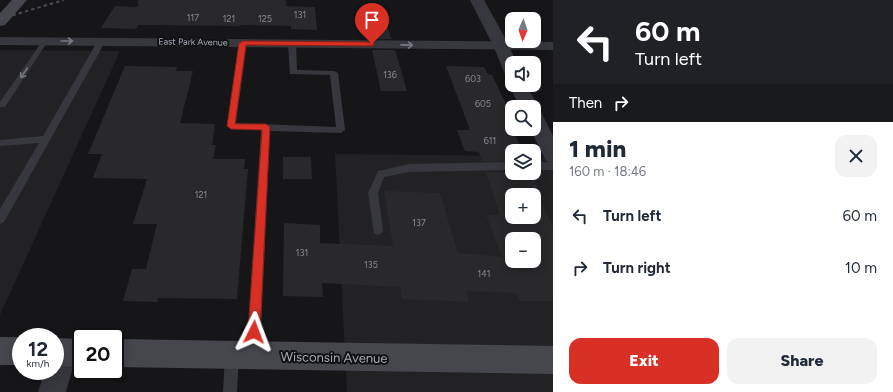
<!DOCTYPE html>
<html lang="en">
<head>
<meta charset="utf-8">
<style>
	body { margin:0; font-family:Figtree,sans-serif; background:#f2f2f3; color:#1f2937; height:100vh; display:flex; flex-direction:column; font-size:15px; white-space:nowrap }
	* { box-sizing:border-box; margin:0 }
	p { font-size:13px; color:#747a83 }
	.icon { flex:none; width:22px; height:22px; fill:none; stroke:currentColor; stroke-width:2; stroke-linecap:round; stroke-linejoin:round }
	.map { position:relative; flex:1; overflow:hidden }
	.panel { display:flex; flex-direction:column; background:#fff; width:340px }
	.panel>* { flex:none }
	.hud { background:#202124; color:#fff; overflow:hidden }
	.needle { width:26px; rotate:182deg }
	.fabs { position:absolute; left:505px; top:12px; display:grid; gap:8px }
	.fabs a { display:grid; place-items:center; width:36px; height:36px; border-radius:8px; background:#fff; box-shadow:0 2px 10px #0003; font-size:20px }
	.speed { position:absolute; left:12px; top:328px; display:flex; gap:8px; font-size:20px; font-weight:700; text-align:center }
	.speed>* { display:grid; place-content:center; width:52px; height:52px; border-radius:50%; background:#fff; box-shadow:0 2px 10px #0003; line-height:1 }
	.speed small { font-size:10px; font-weight:400 }
	.speed .limit { border:2px solid #111; border-radius:6px; background:#fff; color:#111 }
	.pin { position:absolute; display:grid; place-items:center; width:34px; height:34px; color:#fff; margin:-41px -17px; border-radius:50% 50% 50% 0; rotate:-45deg; box-shadow:0 0 4px #0007 }
	.pin .icon { rotate:45deg }
	.me { position:absolute; width:44px; margin:-22px; rotate:3deg; stroke-linejoin:round; filter:drop-shadow(0 0 3px #0008) }
	.turn { display:flex; align-items:center; gap:14px; height:84px; padding:0 16px; font-size:18px }
	.turn .icon { width:52px; height:52px; stroke-width:2.5 }
	.turn b { display:block; font-size:28px; line-height:34px }
	.then { display:flex; align-items:center; height:38px; padding:0 16px; background:#0003; gap:8px; font-size:15px }
	.round { display:grid; place-items:center; flex:none; width:42px; height:42px; border-radius:12px; background:#f2f2f3 }
	.head { display:flex; align-items:center; justify-content:space-between; height:68px; padding:0 16px }
	h1 { font-size:24px; font-weight:800; line-height:30px }
	.action { display:flex; gap:8px; margin-top:auto; padding:8px 16px }
	.action a { flex:1; height:46px; border-radius:12px; background:#d93025; color:#fff; font-size:16px; font-weight:800; line-height:46px; text-align:center }
	.action a+a { background:#f2f2f3; color:#1f2937 }
	ul { padding:0; list-style:none }
	li { display:flex; align-items:center; gap:12px; height:52px; padding:0 16px }
	li div { flex:1 }
	li b { display:block; font-size:15px }
	li em { font-style:normal }
	main { display:flex; flex:1; min-height:0 }
	.map>svg:first-child { display:block }
	.built { fill:#222225; fill-rule:evenodd }
	.building { fill:#29292c; fill-rule:evenodd }
	.lines { fill:none; stroke-linecap:round; stroke-linejoin:round }
	.service { fill:#37383d; fill-rule:evenodd }
	.minor { fill:#37383d; fill-rule:evenodd }
	.tertiary { fill:#37383d; fill-rule:evenodd }
	.secondary { fill:#45474d; fill-rule:evenodd }
	.rail { stroke:#4a4c52; stroke-width:2; stroke-dasharray:3.5 3; stroke-linecap:butt }
	.oneway { stroke:#757881 }
	.route { fill:#d93025; stroke:#8d1f18 }
	.labels { text-anchor:middle; stroke-width:4; stroke-linejoin:round; paint-order:stroke }
	.number-label { font-size:9px; fill:#888b94 }
	.far-street-label { font-size:9px; fill:#a8adb8; stroke:#111113 }
	.near-street-label { font-size:13px; fill:#a8adb8; stroke:#111113 }
</style>
</head>
<body>
<main>
<div class="map">
<svg width="553" height="392" viewBox="0 0 553 392">
	<rect width="100%" height="100%" fill="#161618"/>
	<path class="built" d="M0,50L120,51L0,315Z
		M335,154L512,156V173H534V157H553V392H347ZM512,195H534V217H512ZM512,239H534V261H512Z"/>
	<path class="building" d="M138,0H286V6L315,7L317,30L291,29V26L240,25V26L138,25L136,29L101,28L115,6L138,7Z
		M360,9H383L391,39H369L366,29H365Z
		M372,50H395L407,91H381Z
		M125,66L177,67L176,71H193L180,123L215,124L212,145H216L213,159H245L244,169H248L237,299L158,298L157,302L123,301L132,269H146L157,224H133L147,179L93,178L102,154H88Z
		M446,66L484,67L488,74L492,75L512,116V129L523,151H512V161H482L479,152L465,151L457,130H470Z
		M283,157H311L312,179H283Z
		M486,172L530,173L544,200H540L553,227V301H519L516,293L467,291L469,302L402,299L400,287L322,283L323,297L283,296L284,223L320,225V243L393,246L384,191L440,193L458,253L502,257L486,215H500ZM512,195H534V217H512ZM512,239H534V261H512Z"/>
	<g class="lines">
		<path class="service" d="M45,39L48,41L5,107H0V102L43,40Z
			M101,40L105,42L4,222L0,224V209L39,143L0,146V140L43,136L97,42Z
			M243,41L247,43L236,123L336,127L330,75L290,74L288,43L292,41L296,43L297,70L334,71L338,73L345,130L341,133L270,131L260,355L258,360L253,362L248,360L246,355L261,130L231,129L227,126L239,43Z
			M512,162V170L409,172L384,177L378,193L383,230L382,233L378,235L374,233L368,193L378,171L409,164Z
			M534,162H553V170H534Z
			M232,349L237,351L239,356L237,392H223L225,356L227,351Z"/>
		<path class="minor" d="M0,37L553,42V50L0,45Z
			M64,340L73,344L77,353L66,392H38L45,371H55V344Z"/>
		<path class="tertiary" d="M470,0H484L509,45L516,63H512V77L506,76L504,72L493,45Z
			M512,81V85H527L538,107L536,111L541,112L553,136V163L546,161L530,129H534V107H520L509,85Z"/>
		<path class="secondary" d="M12,0H27L5,25L0,26V13Z
			M0,337H22L21,365H0Z
			M55,338L81,339V367L55,366Z
			M115,339L553,346V374L115,367Z"/>
		<path class="rail" d="M0,19L64,0"/>
	</g>
	<defs><path id="oneway-shaft" d="M-6 0H5M1.5-3L5.5 0L1.5 3" fill="none" stroke-width="1.6" stroke-linecap="round" stroke-linejoin="round"/></defs>
	<g class="oneway">
		<use href="#oneway-shaft" transform="translate(67 41)"/>
		<use href="#oneway-shaft" transform="translate(407 45) rotate(1)"/>
		<use href="#oneway-shaft" transform="translate(24 73) rotate(124)"/>
	</g>
	<path class="route" d="M243,41L372,42L375,44L372,46L246,45L235,124H266L270,127L260,332L258,336L254,338L250,336L248,332L262,130L231,129L227,126L239,43Z"/>
	<g class="labels">
		<g class="number-label">
			<text x="300" y="18">131</text>
			<text x="193" y="21">117</text>
			<text x="229" y="22">121</text>
			<text x="265" y="22">125</text>
			<text x="390" y="78">136</text>
			<text x="473" y="82">603</text>
			<text x="483" y="107">605</text>
			<text x="490" y="144">611</text>
			<text x="201" y="198">121</text>
			<text x="419" y="226">137</text>
			<text x="302" y="256">131</text>
			<text x="371" y="268">135</text>
			<text x="484" y="277">141</text>
		</g>
		<g class="far-street-label">
			<text transform="translate(193 42) rotate(1)" y="3">East Park Avenue</text>
		</g>
		<g class="near-street-label">
			<text transform="translate(334 357) rotate(1)" y="5">Wisconsin Avenue</text>
		</g>
	</g>
</svg>
<div class="fabs">
<a><svg class="needle" viewBox="-14 -14 28 28"><path d="M0-13l5 13h-10z" fill="#e53935"/><path d="M0 13l5-13h-10z" fill="#747a83"/></svg></a>
<a><svg class="icon" aria-label="sound" viewBox="0 0 24 24"><path d="M4 9h4l5-4v14l-5-4H4zM17 9q2 3 0 6"/></svg></a>
<a><svg class="icon" aria-label="search" viewBox="0 0 24 24"><circle cx="10" cy="10" r="6"/><path d="M15 15l6 6"/></svg></a>
<a><svg class="icon" aria-label="layers" viewBox="0 0 24 24"><path d="M12 4l9 5-9 5-9-5zM3 14l9 5 9-5"/></svg></a>
<a>+</a>
<a>−</a>
</div>
<div class="speed"><div>12<small>km/h</small></div><div class="limit">20</div></div>
<div class="pin" style="left:372px;top:44px;background:#d93025"><svg class="icon" aria-label="arrive" viewBox="0 0 24 24"><path d="M6 21V4h12l-3 4 3 4H6"/></svg></div>
<svg class="me" style="left:254px;top:332px" viewBox="-20 -20 40 40"><path d="M0-17L14 15 0 8-14 15z" fill="#d93025" stroke="#fff" stroke-width="4"/></svg>
</div>
<section class="panel">
<div class="hud">
<div class="turn"><svg class="icon" aria-label="left" viewBox="0 0 24 24"><path d="M17 20v-9H6M10 6l-5 5 5 5"/></svg><div><b>60 m</b>Turn left</div></div>
<div class="then">Then<svg class="icon" aria-label="right" viewBox="0 0 24 24"><path d="M7 20v-9h11M14 6l5 5-5 5"/></svg></div>
</div>
<div class="head"><div><h1>1 min</h1><p>160 m · 18:46</p></div><a class="round"><svg class="icon" aria-label="close" viewBox="0 0 24 24"><path d="M6 6l12 12M18 6L6 18"/></svg></a></div>
<ul>
<li><svg class="icon" aria-label="left" viewBox="0 0 24 24"><path d="M17 20v-9H6M10 6l-5 5 5 5"/></svg><div><b>Turn left</b></div><em>60 m</em></li>
<li><svg class="icon" aria-label="right" viewBox="0 0 24 24"><path d="M7 20v-9h11M14 6l5 5-5 5"/></svg><div><b>Turn right</b></div><em>10 m</em></li>
</ul>
<div class="action"><a>Exit</a><a>Share</a></div>
</section>
</main>
</body>
</html>
